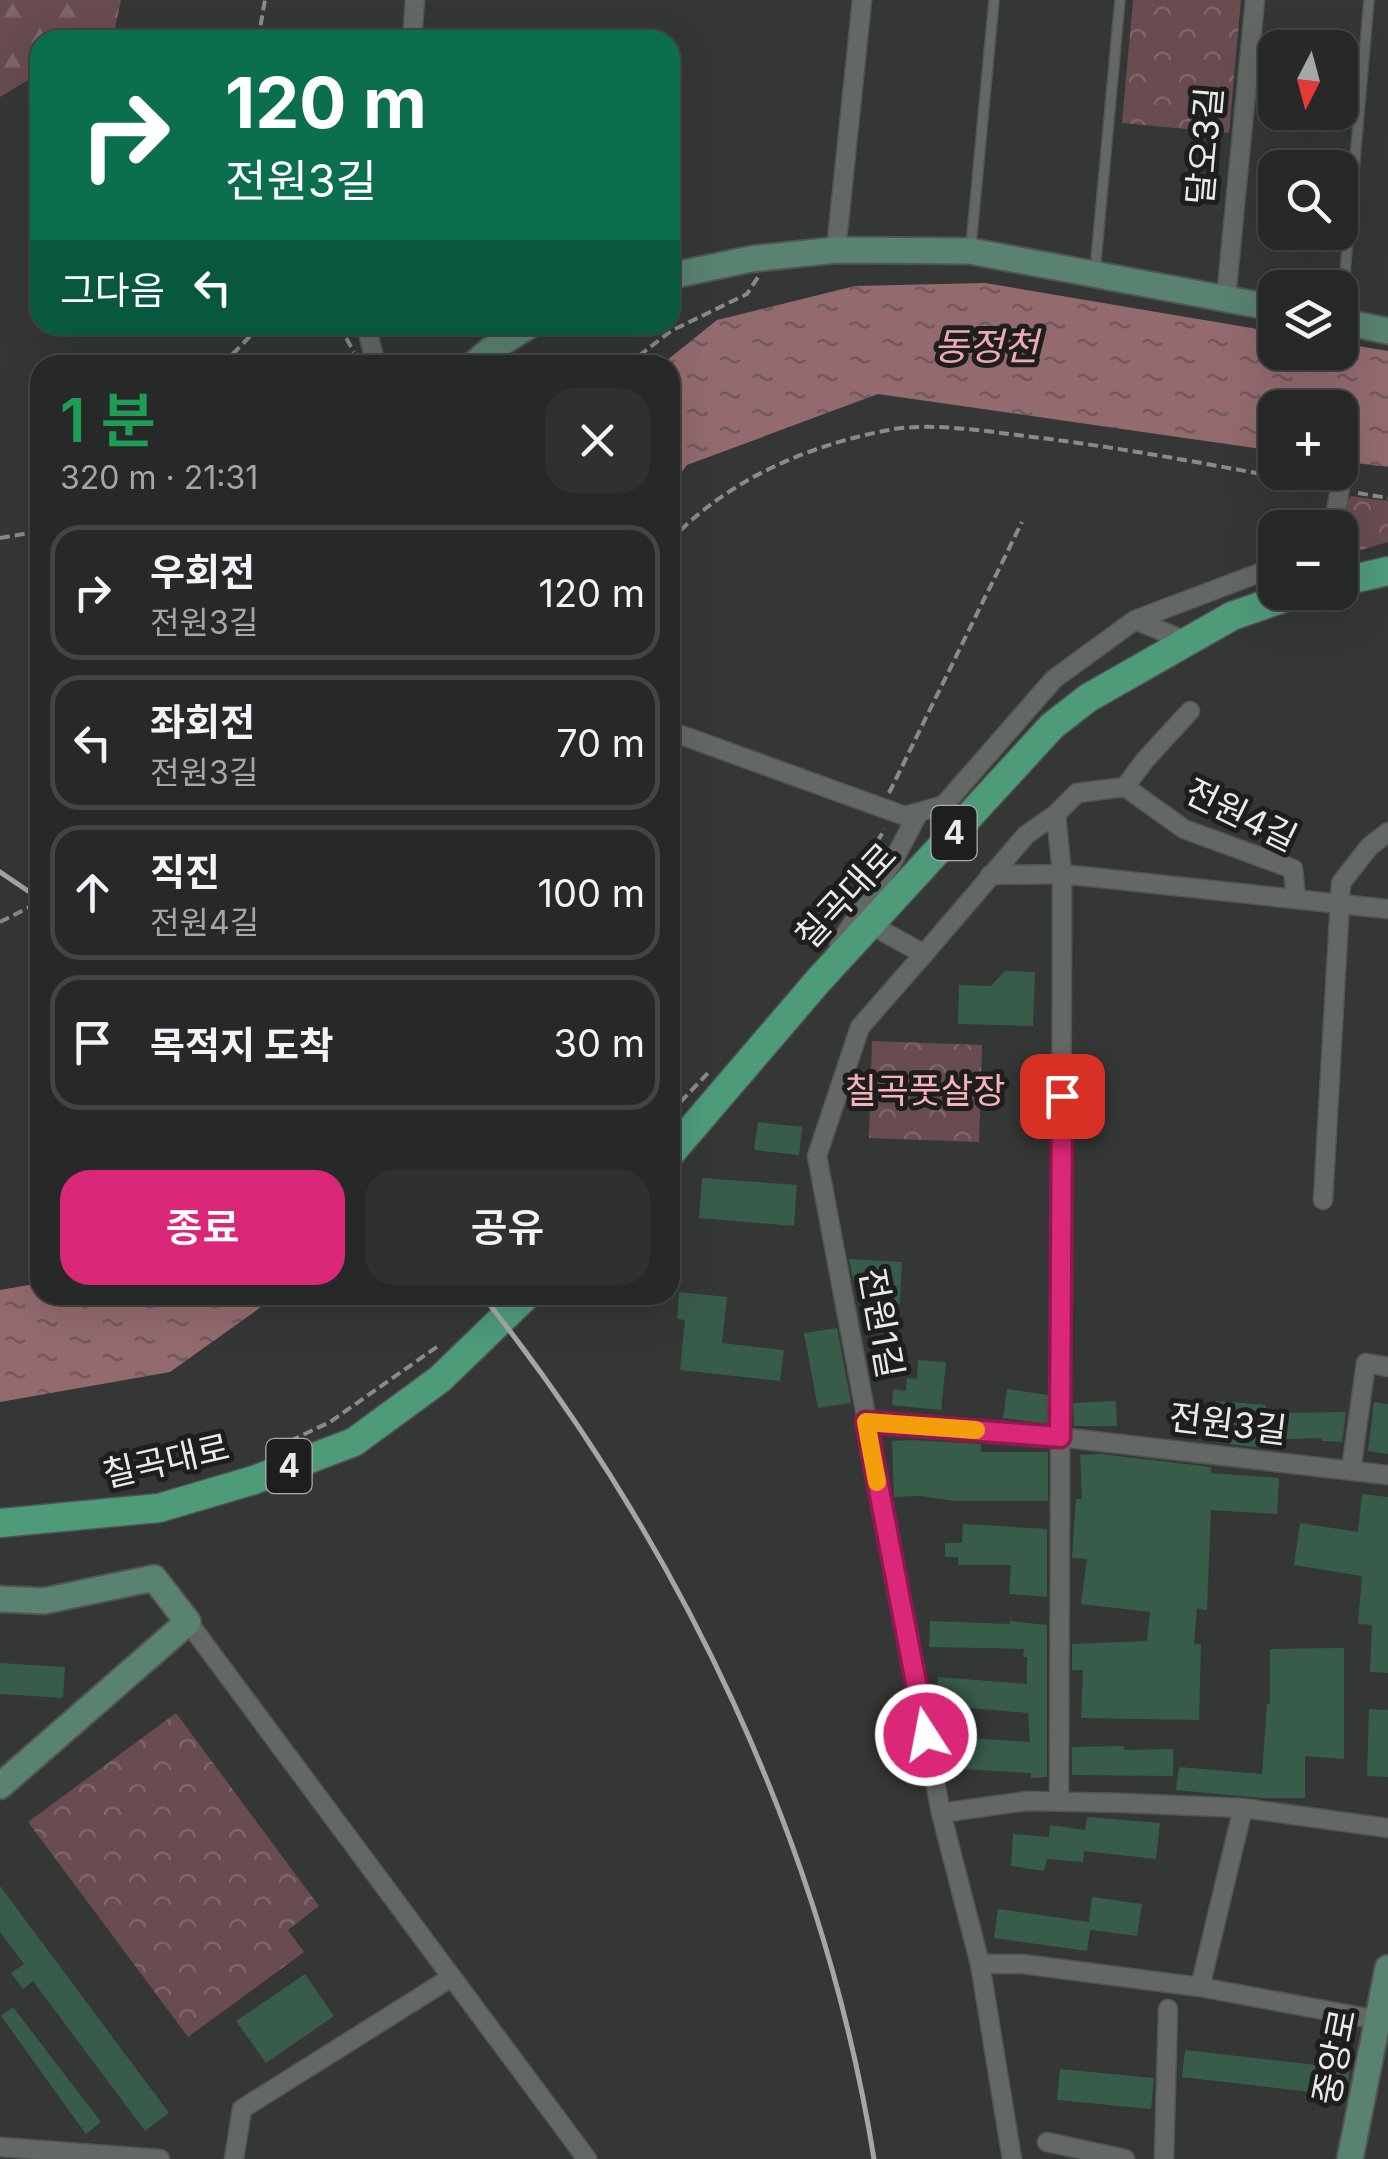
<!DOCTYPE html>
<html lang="ko">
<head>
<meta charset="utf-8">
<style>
	body { margin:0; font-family:Inter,"Noto Sans KR",sans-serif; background:#2f3130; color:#f1f3f6; height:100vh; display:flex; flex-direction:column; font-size:38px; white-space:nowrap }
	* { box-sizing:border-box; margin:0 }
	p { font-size:32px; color:#a4a6a8 }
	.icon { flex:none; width:55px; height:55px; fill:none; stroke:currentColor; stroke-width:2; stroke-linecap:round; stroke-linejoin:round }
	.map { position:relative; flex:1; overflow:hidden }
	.panel { position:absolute; left:30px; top:355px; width:650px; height:950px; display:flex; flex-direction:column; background:#272928; border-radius:30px; box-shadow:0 10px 40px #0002,0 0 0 2px #434545 }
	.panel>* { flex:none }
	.hud { position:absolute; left:30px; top:30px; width:650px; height:305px; border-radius:30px; box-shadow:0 10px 40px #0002,0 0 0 2px #434545; background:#0b6e4f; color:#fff; overflow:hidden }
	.needle { width:65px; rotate:186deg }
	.controls { position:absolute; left:1258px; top:30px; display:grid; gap:20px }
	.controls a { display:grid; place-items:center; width:100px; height:100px; border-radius:20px; background:#272928; box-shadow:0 10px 40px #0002,0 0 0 2px #434545; font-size:50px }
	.pin { position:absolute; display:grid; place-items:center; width:85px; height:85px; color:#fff; margin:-42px; border-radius:20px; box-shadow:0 5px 15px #0006 }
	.me { position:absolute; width:110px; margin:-55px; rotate:349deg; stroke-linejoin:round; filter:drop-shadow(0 0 8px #0008) }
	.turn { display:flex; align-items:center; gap:35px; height:210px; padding:0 30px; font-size:45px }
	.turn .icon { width:130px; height:130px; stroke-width:2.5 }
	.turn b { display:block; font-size:70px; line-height:85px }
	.then { display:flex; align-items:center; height:95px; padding:0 30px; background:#0003; gap:20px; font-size:38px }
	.round { display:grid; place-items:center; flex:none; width:105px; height:105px; border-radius:30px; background:#2f3130 }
	.head { display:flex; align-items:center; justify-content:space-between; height:170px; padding:0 30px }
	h1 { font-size:60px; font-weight:600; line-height:75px; color:#1e9e55 }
	.primary-button { display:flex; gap:20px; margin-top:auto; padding:20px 30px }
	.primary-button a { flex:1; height:115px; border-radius:30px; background:#db2777; color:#fff; font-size:40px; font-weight:600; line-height:115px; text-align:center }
	.primary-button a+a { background:#2f3130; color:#f1f3f6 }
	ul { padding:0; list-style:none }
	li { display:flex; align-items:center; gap:30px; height:135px; margin:0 20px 15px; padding:0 10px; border:5px solid #434545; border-radius:30px }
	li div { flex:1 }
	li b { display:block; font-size:38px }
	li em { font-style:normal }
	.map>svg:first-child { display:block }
	.forest { fill:url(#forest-firs) }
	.park { fill:url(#park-crowns) }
	.water { fill:url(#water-ripples) }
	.building { fill:#385c4a }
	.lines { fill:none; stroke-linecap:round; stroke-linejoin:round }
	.lane-casing { stroke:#515452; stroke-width:12 }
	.street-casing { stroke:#515452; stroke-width:21 }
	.secondary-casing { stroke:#515452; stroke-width:29 }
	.primary-casing { stroke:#515452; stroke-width:31 }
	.path { stroke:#898b8a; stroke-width:4; stroke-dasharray:10 5; stroke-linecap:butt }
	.lane { stroke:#646865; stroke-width:9 }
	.street { stroke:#646865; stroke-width:18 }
	.secondary { stroke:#598270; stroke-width:25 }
	.primary { stroke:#4e9b7a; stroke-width:28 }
	.rail { stroke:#a5a7a6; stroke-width:5 }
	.route-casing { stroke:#8e194d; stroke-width:25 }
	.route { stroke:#db2777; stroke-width:18 }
	.slow { stroke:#f59e0b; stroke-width:18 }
	.labels { text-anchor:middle; stroke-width:10; stroke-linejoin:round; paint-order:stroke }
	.shield { fill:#1d1e1d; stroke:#acaeac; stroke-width:2.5 }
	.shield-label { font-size:32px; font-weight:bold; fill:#e9ebea }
	.street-label { font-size:35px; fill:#e9ebea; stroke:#1d1e1d }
	.park-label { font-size:35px; fill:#f8b3ba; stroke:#1d1e1d }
	.water-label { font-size:38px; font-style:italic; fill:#efaab1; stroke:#1d1e1d }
</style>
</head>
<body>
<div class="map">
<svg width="1388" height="2159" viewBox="0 0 1388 2159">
	<defs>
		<pattern id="forest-firs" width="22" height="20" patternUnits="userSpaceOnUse" patternTransform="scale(2.5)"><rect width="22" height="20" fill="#684c4f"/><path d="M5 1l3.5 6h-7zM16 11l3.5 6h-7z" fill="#7e6668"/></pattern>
		<pattern id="park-crowns" width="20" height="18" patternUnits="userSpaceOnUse" patternTransform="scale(2.5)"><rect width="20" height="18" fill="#684c4f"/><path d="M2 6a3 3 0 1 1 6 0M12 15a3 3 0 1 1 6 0" fill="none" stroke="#7e6668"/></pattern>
		<pattern id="water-ripples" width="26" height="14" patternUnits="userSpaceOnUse" patternTransform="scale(2.5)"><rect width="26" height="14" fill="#936b6f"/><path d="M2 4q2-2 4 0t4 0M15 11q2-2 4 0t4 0" fill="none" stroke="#705a5d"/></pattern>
	</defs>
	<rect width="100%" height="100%" fill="#343735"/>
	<path class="forest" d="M0,0H121L115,28L95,40H40V73L0,97Z"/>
	<path class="park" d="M1133,0H1241L1229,133L1122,123Z
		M1351,496L1388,501V542L1341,556L1342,509Z
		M872,1041L982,1045L979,1142L869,1138Z
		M176,1713L319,1906L288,1930L304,1952L188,2037L28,1822Z"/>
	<path class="water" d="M985,283L1275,332V352H1340V343L1388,351V467L1340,461V408H1275V451L878,394L687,465L670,487V365H661L717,320L855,286Z
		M40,1283V1295H278L170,1372L0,1402V1290Z"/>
	<path class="building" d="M1005,971L1035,972L1033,1026L958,1024L959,985L991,986Z
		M758,1122L802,1127L799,1155L754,1150Z
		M702,1178L797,1185L794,1226L699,1218Z
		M849,1259L902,1262L899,1313L884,1312L885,1297L873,1296L874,1288H866V1283H854Z
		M679,1292L727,1297L722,1343L784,1350L780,1381L680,1370L685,1320L677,1319Z
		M837,1328L851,1403L818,1408L804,1333Z
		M918,1360L946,1362L941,1410L892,1405L893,1389L906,1391L907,1378L917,1379Z
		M1007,1389L1048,1395V1424L1003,1418Z
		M1116,1401L1117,1426H1074L1073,1403Z
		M1216,1401L1266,1405L1265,1413L1346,1412L1342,1442L1322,1441V1438L1263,1440L1262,1448L1212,1442Z
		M1374,1402L1388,1404V1454L1368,1451Z
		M912,1440L981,1444V1452H1048V1501H956L920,1496L894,1497L892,1441Z
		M1101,1454L1211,1467V1473L1279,1478L1277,1514L1211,1510L1207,1610L1197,1609L1194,1644H1201L1199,1720L1081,1718L1083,1670H1072V1644L1147,1641L1150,1612L1081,1604L1087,1559L1072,1558L1076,1499H1082L1080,1455Z
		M1362,1494L1388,1497V1673L1370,1672L1372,1625L1358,1624L1362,1576L1294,1565L1300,1523L1358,1532Z
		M963,1524L1047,1529V1597L1009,1594L1011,1565H958V1557H945V1543H962Z
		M930,1621L1010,1624V1621L1047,1625V1777L1031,1778V1773L945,1768L942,1736L1030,1742L1028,1713L936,1705L938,1677L1027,1684V1657H1023L1024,1649L929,1647Z
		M1344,1648V1759L1305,1756V1798H1261L1176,1790L1179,1767L1262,1774L1267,1704H1270V1649Z
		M0,1663L65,1667L63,1698L0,1694Z
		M1369,1709L1388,1710V1777L1367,1776Z
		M1124,1746V1750L1173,1749V1776L1072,1775V1747Z
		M1087,1817L1160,1823L1156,1859L1084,1851L1083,1862L1047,1859L1044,1871L1011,1866L1013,1834L1049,1837L1050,1825L1085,1830Z
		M0,1886L169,2113L145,2131L33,1981L23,1989L11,1973L24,1964L0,1932Z
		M1092,1897L1142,1904L1137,1936L1090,1930L1087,1951L994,1938L998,1909L1089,1922Z
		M305,1974L334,2016L266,2063L236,2021Z
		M13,2007L101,2122L86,2134L1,2016Z
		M1185,2050L1350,2069L1346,2096L1182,2077Z
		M1060,2069L1154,2078L1151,2109L1057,2100Z"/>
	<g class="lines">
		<g class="lane-casing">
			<path id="lane" d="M971,246L994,0
				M1095,271L1120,0
				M1341,319L1369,0"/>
		</g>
		<g class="street-casing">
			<path id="street" d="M412,40L415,0
				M836,250L862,0
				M1226,298L1255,0
				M366,325L376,365
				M1333,528L1340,489
				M1135,620L1186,641
				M1190,711L1145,760L1125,787L1184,829L1293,869L1296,899
				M670,731L905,816L944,805L1054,679L1135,620L1275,567
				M1056,814L1062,874V940L1059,1801
				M990,875L1062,874L1388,909
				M871,925L924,954L1026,835L1056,814L1077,793L1125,787
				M839,944L893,861L919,812
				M924,954L860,1027L817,1156L941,1813L980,1964L1012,2159
				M1323,1200L1341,883L1369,847L1388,832
				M866,1422L1060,1437L1388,1475
				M1351,1470L1366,1363L1388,1367
				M188,1622L587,2159
				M941,1813L1027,1801L1124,1803L1243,1808L1388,1828
				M980,1964H1023L1200,1987L1388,2022
				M1200,1987L1243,1808
				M1047,2142L1125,2159
				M0,2147L160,2159
				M234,2159L242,2109L452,1977
				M1164,2159L1168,2009"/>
		</g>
		<g class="secondary-casing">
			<path id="secondary" d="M670,276L751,259L836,250L970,251L1275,308
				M1340,321L1388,331
				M473,365L490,350L530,325
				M0,1599L44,1601L154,1578L188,1622L0,1786
				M1350,2159L1388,1968"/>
		</g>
		<g class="primary-casing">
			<path id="primary" d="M1340,582L1388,571
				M670,1154L818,981L1052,726L1088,698L1232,616L1301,592
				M0,1523L159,1508L254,1480L354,1442L440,1379L527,1295"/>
		</g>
		<path class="path" d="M258,40L265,0
			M339,325L354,352
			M222,365L261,325
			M627,365L671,331L747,294L758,277
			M1358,493L1388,498
			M0,538L40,531
			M670,541C727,480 808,445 889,430C930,422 984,431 1025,436C1126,448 1225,467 1324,486
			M889,793L1022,522
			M857,882L862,866L885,829
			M0,922L40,902
			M670,1113L708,1073
			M290,1441L330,1422L441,1344"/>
		<use href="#lane" class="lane"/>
		<use href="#street" class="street"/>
		<use href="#secondary" class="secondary"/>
		<use href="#primary" class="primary"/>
		<path class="rail" d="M0,872L40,899
			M482,1295C680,1544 823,1843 874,2159"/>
	</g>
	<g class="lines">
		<g class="route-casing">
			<path id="route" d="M926,1735L866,1422L1060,1437L1062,1096"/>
		</g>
		<use href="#route" class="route"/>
		<path class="slow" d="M877,1482L866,1422L976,1430"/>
	</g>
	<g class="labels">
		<g class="shield">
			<rect x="931.5" y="806" width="45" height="54" rx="8"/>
			<rect x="266.5" y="1439" width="45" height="54" rx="8"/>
		</g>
		<g class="shield-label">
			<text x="954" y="844">4</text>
			<text x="289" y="1477">4</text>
		</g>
		<g class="street-label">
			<text transform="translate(1205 146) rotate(-85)" y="12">달오3길</text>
			<text transform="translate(1241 815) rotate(26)" y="12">전원4길</text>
			<text transform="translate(846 896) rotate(-47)" y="12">칠곡대로</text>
			<text transform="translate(881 1323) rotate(80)" y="12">전원1길</text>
			<text transform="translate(1228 1424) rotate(7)" y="12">전원3길</text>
			<text transform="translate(166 1461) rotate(-13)" y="12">칠곡대로</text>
			<text transform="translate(1335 2057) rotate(-79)" y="12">중앙로</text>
		</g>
		<g class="park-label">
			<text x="925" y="1103">칠곡풋살장</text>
		</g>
		<g class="water-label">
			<text x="986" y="360">동정천</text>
		</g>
	</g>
</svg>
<div class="controls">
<a><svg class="needle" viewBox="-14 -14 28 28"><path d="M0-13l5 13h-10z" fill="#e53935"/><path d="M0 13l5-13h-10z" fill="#a4a6a8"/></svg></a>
<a><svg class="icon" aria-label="search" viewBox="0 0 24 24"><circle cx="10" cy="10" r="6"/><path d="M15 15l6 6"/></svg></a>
<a><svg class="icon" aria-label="layers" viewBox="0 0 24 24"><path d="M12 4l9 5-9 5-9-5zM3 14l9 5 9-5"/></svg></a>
<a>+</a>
<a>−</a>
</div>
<div class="pin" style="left:1062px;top:1096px;background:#d93025"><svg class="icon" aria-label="arrive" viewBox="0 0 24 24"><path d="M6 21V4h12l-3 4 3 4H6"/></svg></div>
<svg class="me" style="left:926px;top:1735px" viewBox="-20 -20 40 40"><circle r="17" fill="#db2777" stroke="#fff" stroke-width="3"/><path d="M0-11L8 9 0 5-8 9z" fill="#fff"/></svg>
<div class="hud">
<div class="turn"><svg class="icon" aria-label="right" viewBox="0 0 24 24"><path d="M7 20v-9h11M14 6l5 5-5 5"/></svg><div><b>120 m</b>전원3길</div></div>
<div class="then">그다음<svg class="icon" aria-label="left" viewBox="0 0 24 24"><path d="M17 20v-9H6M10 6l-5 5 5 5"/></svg></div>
</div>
<section class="panel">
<div class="head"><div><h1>1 분</h1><p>320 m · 21:31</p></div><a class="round"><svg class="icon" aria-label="close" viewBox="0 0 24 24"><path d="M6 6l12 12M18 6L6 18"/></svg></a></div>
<ul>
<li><svg class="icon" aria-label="right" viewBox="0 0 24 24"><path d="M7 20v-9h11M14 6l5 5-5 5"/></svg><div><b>우회전</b><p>전원3길</p></div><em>120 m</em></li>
<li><svg class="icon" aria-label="left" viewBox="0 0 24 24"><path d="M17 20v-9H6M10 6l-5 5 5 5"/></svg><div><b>좌회전</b><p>전원3길</p></div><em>70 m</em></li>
<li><svg class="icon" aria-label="ahead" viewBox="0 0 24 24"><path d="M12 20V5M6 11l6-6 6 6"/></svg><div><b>직진</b><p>전원4길</p></div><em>100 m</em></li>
<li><svg class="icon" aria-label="arrive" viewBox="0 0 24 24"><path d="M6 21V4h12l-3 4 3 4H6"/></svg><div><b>목적지 도착</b></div><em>30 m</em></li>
</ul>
<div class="primary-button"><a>종료</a><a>공유</a></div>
</section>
</div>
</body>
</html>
